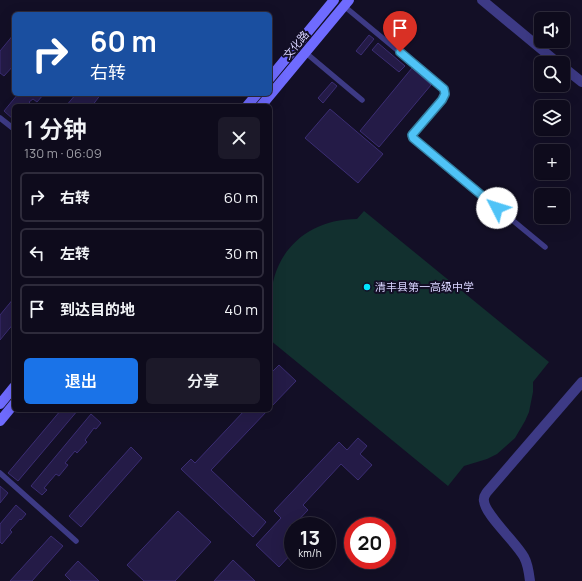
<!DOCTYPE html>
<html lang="zh">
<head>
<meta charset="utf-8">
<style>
	body { margin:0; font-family:Manrope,"Noto Sans SC",sans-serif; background:#1c1929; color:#f1f3f6; height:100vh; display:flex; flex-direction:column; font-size:15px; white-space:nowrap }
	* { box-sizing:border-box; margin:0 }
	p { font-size:13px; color:#9b9ba3 }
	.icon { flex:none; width:22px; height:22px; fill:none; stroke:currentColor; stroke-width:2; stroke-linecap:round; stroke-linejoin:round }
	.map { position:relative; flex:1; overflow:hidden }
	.panel { position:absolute; left:12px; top:104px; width:260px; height:308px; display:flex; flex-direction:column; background:#0e0b1c; border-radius:6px; box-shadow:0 4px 16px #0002,0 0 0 1px #2e2b3b }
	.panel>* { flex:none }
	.hud { position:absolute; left:12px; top:12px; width:260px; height:84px; border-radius:6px; box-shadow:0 4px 16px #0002,0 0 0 1px #2e2b3b; background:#1a4fa0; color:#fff; overflow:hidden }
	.controls { position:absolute; left:534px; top:12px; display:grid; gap:8px }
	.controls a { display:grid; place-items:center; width:36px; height:36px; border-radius:6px; background:#0e0b1c; box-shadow:0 4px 16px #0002,0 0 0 1px #2e2b3b; font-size:20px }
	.speed { position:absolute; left:284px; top:517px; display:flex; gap:8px; font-size:20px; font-weight:700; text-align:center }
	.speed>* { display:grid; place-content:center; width:52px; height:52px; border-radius:50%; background:#0e0b1c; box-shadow:0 4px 16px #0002,0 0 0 1px #2e2b3b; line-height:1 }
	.speed small { font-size:10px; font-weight:400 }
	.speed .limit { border:6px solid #d22; background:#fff; color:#111 }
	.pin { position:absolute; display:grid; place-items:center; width:34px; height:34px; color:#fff; margin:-41px -17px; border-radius:50% 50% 50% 0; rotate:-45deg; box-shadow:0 0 4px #0007 }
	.pin .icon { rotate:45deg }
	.me { position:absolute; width:44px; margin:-22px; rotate:310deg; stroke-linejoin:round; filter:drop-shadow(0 0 3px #0008) }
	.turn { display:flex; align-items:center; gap:14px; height:84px; padding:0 12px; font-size:18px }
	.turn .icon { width:52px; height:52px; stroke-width:2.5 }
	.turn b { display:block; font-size:28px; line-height:34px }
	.round { display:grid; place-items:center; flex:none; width:42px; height:42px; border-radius:6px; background:#1c1929 }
	.summary { display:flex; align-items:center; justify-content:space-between; height:68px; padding:0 12px }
	h1 { font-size:24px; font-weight:600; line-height:30px }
	.action { display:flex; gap:8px; margin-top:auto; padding:8px 12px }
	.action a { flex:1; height:46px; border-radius:6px; background:#1a73e8; color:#fff; font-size:16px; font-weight:600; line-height:46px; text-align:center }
	.action a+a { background:#1c1929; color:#f1f3f6 }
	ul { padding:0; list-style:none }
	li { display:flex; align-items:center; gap:12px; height:50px; margin:0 8px 6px; padding:0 4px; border:2px solid #2e2b3b; border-radius:6px }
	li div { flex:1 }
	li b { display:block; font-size:15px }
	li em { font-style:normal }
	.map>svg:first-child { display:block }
	.garden { fill:#12302f }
	.building { fill:#241b47; stroke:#3b2d73 }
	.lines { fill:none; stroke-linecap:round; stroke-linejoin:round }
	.service { stroke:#3d3a85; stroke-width:5.5 }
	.minor { stroke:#3d3a85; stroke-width:10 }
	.tertiary { stroke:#3d3a85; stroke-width:10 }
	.secondary { stroke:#6f6bff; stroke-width:10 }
	.route-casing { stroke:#337fa1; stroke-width:10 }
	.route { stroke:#4fc3f7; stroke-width:7 }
	.poi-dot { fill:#00e5ff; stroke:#130f26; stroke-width:1.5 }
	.labels { text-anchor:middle; stroke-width:4; stroke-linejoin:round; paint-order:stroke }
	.street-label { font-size:11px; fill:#d9d4ff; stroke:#130f26 }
	.poi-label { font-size:11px; fill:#d9d4ff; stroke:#130f26; text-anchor:start }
</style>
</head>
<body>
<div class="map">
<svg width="582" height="581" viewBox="0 0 582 581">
	<rect width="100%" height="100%" fill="#130f26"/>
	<path class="garden" d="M364,211L549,362L533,382V392L529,412L525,421L515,438L497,454L487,459L464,466L448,486L270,340V325L273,321C262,264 299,219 357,219Z"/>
	<path class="building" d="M14,34V56L13,57L14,58V65L4,76L0,73V51Z
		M369,35L374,39L361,55L356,51Z
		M378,43L405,66L399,72L372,50Z
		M412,68L431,85L379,147L360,131Z
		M332,82L337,86L323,103L318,98Z
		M18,94H44L37,102L33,99L29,102L33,106H14V120L4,111Z
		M76,94H101L92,106H66Z
		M330,109L383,154L358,183L305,138Z
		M14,298V323L0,340V315Z
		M279,365L296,381L270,408V384L272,382L270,380V374Z
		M61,410H78L18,481L8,473Z
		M245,410H268L211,470L266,522L253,537L181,469L191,459L195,463Z
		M91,414L101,423L96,429L94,428L85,440L87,442L77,453L75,451L65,463L68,465L59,476L56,474L44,488L47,490L42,495L31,486Z
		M358,438L367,446L360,454L372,465L358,480L341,464L303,505L308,510L291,528L293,530V552L279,567L256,545L281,518L274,511L339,442L347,450Z
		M131,447L142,458L81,527L69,516Z
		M0,486L8,493L0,503Z
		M16,505L26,514L21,520L20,519L10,530L12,532L2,544L0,542V524Z
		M178,511L211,542L175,581H144L127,565Z
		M51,536L63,546L32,581H10Z
		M233,560L255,581H214Z
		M78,561L99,581H71L65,575Z"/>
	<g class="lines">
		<path class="service" d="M344,6L444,89L445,94L442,100L412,135L413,138L545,247
			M306,53L362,100
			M0,118L14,129
			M0,473L76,541"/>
		<path class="minor" d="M530,581C529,573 528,564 524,557C516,542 485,515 484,501C483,497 485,495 487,492L582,382"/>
		<path class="tertiary" d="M482,0L558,63
			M563,67L582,82"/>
		<path class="secondary" d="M270,78L334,0
			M247,106L257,94
			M261,106L349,0
			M0,404L14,387
			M0,421L14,404"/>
	</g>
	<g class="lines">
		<g class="route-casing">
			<path id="route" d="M400,52L444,89L445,94L442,100L412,135L413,138L497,208"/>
		</g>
		<use href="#route" class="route"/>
	</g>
	<circle class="poi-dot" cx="367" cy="287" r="4"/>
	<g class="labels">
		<g class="street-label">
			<text transform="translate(296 45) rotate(-50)" y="4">文化路</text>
		</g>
		<g class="poi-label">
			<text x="375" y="291">清丰县第一高级中学</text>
		</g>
	</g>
</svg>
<div class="controls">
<a><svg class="icon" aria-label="sound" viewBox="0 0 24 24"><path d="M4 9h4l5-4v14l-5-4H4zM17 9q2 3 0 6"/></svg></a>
<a><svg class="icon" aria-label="search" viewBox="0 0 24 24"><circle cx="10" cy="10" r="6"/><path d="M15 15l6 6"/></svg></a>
<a><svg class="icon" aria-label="layers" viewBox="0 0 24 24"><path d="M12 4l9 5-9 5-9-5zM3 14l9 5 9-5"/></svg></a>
<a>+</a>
<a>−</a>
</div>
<div class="speed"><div>13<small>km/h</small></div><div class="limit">20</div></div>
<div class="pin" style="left:400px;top:52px;background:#d93025"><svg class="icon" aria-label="arrive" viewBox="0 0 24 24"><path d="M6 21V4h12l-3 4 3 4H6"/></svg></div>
<svg class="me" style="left:497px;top:208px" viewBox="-20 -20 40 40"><circle r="19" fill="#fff"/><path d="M0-13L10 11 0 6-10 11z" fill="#4fc3f7"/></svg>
<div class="hud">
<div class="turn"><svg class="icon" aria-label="right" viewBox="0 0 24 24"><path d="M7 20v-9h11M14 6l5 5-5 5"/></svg><div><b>60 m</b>右转</div></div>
</div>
<section class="panel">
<div class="summary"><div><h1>1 分钟</h1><p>130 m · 06:09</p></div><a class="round"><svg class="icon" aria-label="close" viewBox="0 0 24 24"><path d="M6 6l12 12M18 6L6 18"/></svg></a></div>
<ul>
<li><svg class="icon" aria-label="right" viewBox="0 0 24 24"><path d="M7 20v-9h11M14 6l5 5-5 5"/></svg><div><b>右转</b></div><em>60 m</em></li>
<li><svg class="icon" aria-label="left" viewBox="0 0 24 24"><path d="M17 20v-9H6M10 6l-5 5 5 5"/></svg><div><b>左转</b></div><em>30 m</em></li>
<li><svg class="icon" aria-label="arrive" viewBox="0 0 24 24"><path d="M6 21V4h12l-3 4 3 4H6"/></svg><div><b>到达目的地</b></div><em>40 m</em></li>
</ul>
<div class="action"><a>退出</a><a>分享</a></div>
</section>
</div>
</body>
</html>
